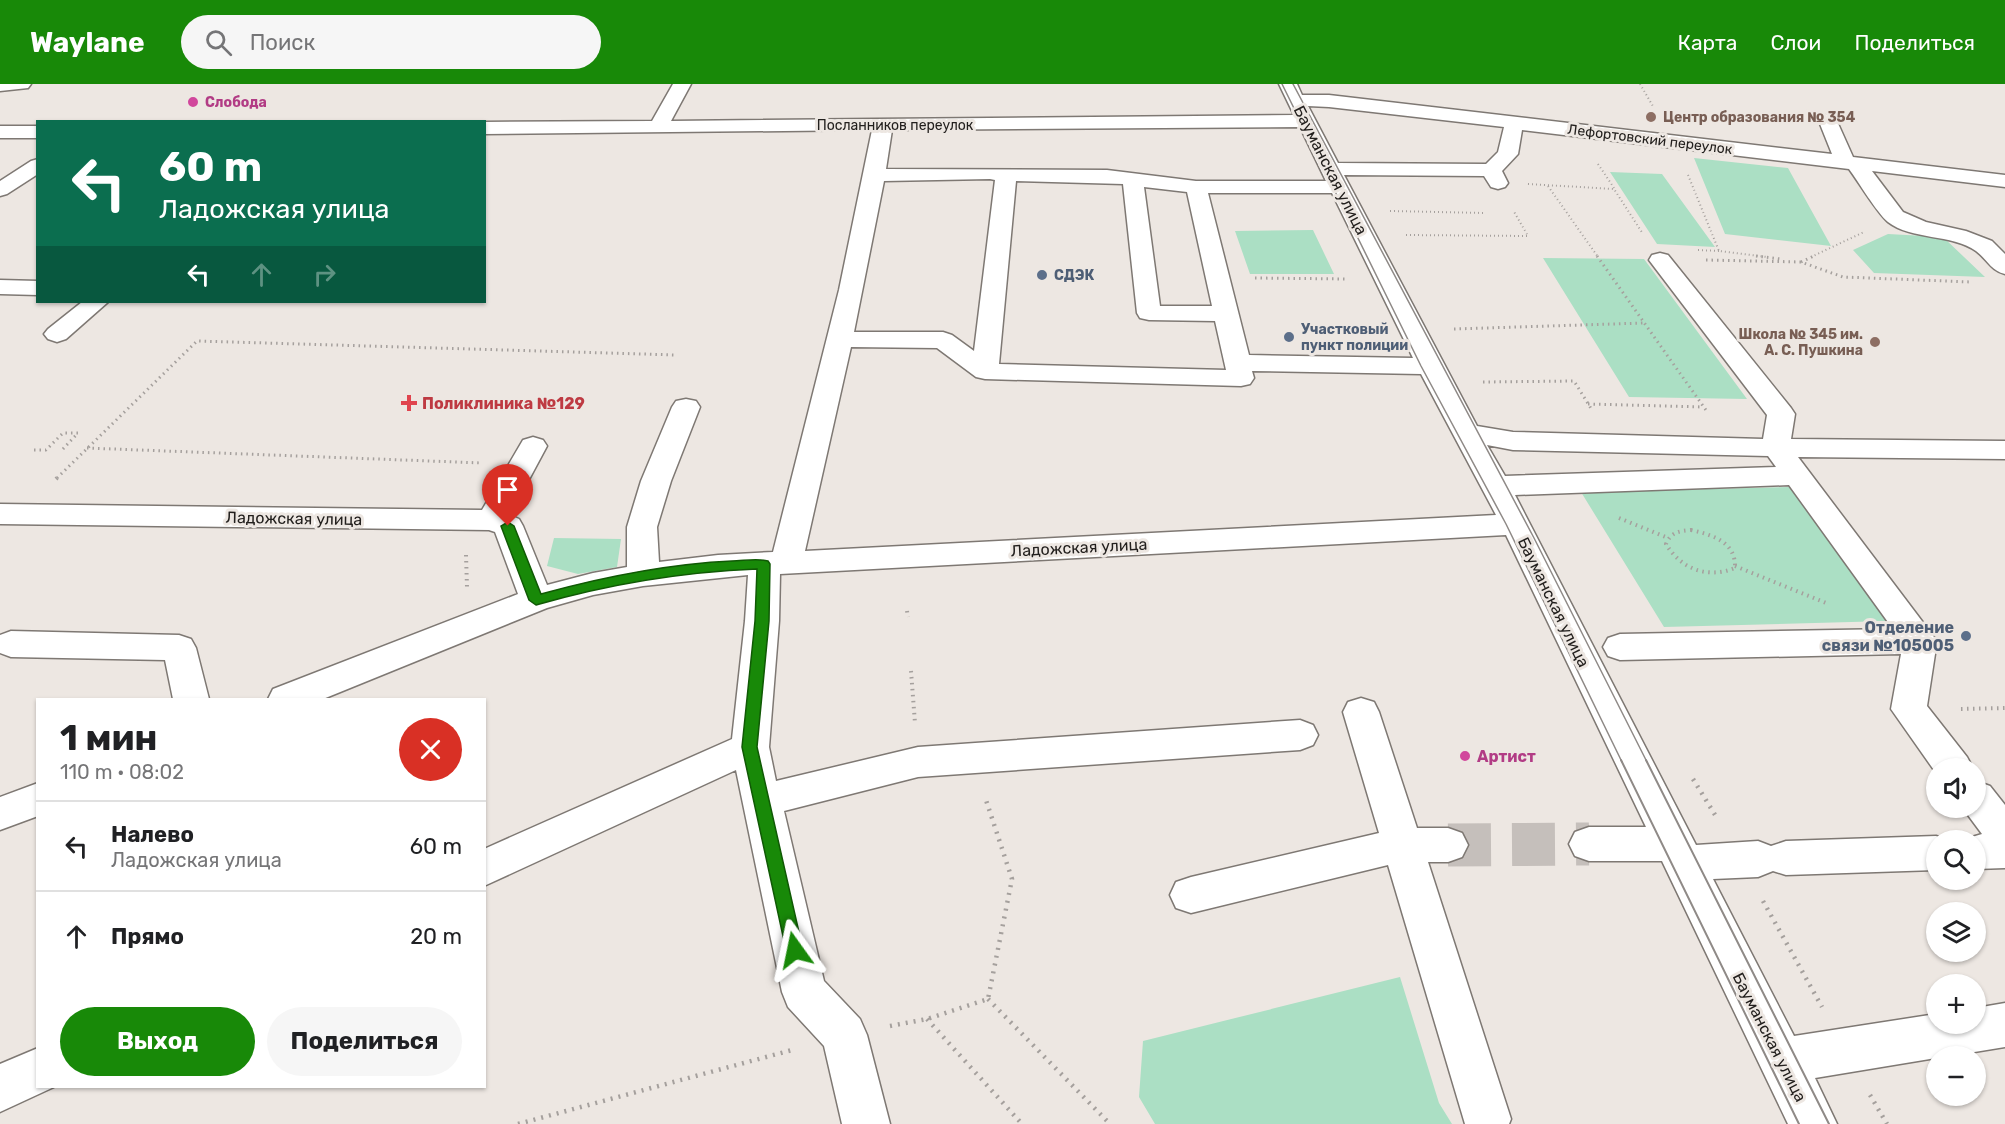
<!DOCTYPE html>
<html lang="ru">
<head>
<meta charset="utf-8">
<style>
	body { margin:0; font-family:Rubik,sans-serif; background:#f6f6f6; color:#202124; height:100vh; display:flex; flex-direction:column; font-size:22px; white-space:nowrap }
	* { box-sizing:border-box; margin:0 }
	p { font-size:20px; color:#757577 }
	.icon { flex:none; width:33px; height:33px; fill:none; stroke:currentColor; stroke-width:2; stroke-linecap:round; stroke-linejoin:round }
	.map { position:relative; flex:1; overflow:hidden }
	.panel { position:absolute; left:36px; top:614px; width:450px; height:390px; display:flex; flex-direction:column; background:#fff; border-radius:0px; box-shadow:0 2px 4px #0004 }
	.panel>* { flex:none }
	.banner { position:absolute; left:36px; top:36px; width:450px; height:183px; border-radius:0px; box-shadow:0 2px 4px #0004; background:#0b6e4f; color:#fff; overflow:hidden }
	.fabs { position:absolute; left:1926px; top:674px; display:grid; gap:12px }
	.fabs a { display:grid; place-items:center; width:60px; height:60px; border-radius:50%; background:#fff; box-shadow:0 2px 4px #0004; font-size:30px }
	.pin { position:absolute; display:grid; place-items:center; width:51px; height:51px; color:#fff; margin:-62px -26px; border-radius:50% 50% 50% 0; rotate:-45deg; box-shadow:0 0 6px #0007 }
	.pin .icon { rotate:45deg }
	.me { position:absolute; width:66px; margin:-33px; rotate:348deg; stroke-linejoin:round; filter:drop-shadow(0 0 4px #0008) }
	.turn { display:flex; align-items:center; gap:21px; height:126px; padding:0 24px; font-size:27px }
	.turn .icon { width:78px; height:78px; stroke-width:2.5 }
	.turn b { display:block; font-size:42px; line-height:51px }
	.lanes { display:flex; align-items:center; height:57px; padding:0 24px; background:#0003; justify-content:center; gap:30px; direction:ltr }
	.lanes .off { opacity:.35 }
	.round { display:grid; place-items:center; flex:none; width:63px; height:63px; border-radius:32px; background:#f6f6f6 }
	.headline { display:flex; align-items:center; justify-content:space-between; height:102px; padding:0 24px }
	h1 { font-size:36px; font-weight:700; line-height:45px }
	.primary-button { display:flex; gap:12px; margin-top:auto; padding:12px 24px }
	.primary-button a { flex:1; height:69px; border-radius:36px; background:#188908; color:#fff; font-size:24px; font-weight:700; line-height:69px; text-align:center }
	.primary-button a+a { background:#f6f6f6; color:#202124 }
	ul { padding:0; list-style:none }
	li { display:flex; align-items:center; gap:18px; height:90px; padding:0 24px; border-top:2px solid #e0e0e0 }
	li div { flex:1 }
	li b { display:block; font-size:22px }
	li em { font-style:normal }
	header { display:flex; align-items:center; gap:36px; box-sizing:border-box; height:84px; padding:0 30px; background:#188908; color:#fff }
	header strong { font-size:28px }
	nav { display:flex; gap:33px; margin-inline-start:auto; font-size:21px }
	.search { width:420px; height:54px; background:#f6f6f6; display:flex; align-items:center; gap:15px; box-sizing:border-box; padding:0 21px; border-radius:33px; color:#757577; font-size:22px }
	.map>svg:first-child { display:block }
	.green { fill:#abdfc4 }
	.lines { fill:none; stroke-linecap:round; stroke-linejoin:round }
	.minor-tunnel { stroke:#c5bfbb; stroke-width:43; stroke-dasharray:43 21; stroke-linecap:butt }
	.minor-casing { stroke:#7e7873; stroke-width:3 }
	.path-far3 { stroke:#a5a09d; stroke-width:2; stroke-dasharray:1 3; stroke-linecap:butt }
	.path-far2 { stroke:#a5a09d; stroke-width:3; stroke-dasharray:1.5 4; stroke-linecap:butt }
	.path-far1 { stroke:#a5a09d; stroke-width:4; stroke-dasharray:1.5 4.5; stroke-linecap:butt }
	.path { stroke:#a5a09d; stroke-width:4.5; stroke-dasharray:2 6; stroke-linecap:butt }
	.minor { fill:#fff; fill-rule:evenodd }
	.tram-far1 { stroke:#8f8a87; stroke-width:1.5 }
	.tram { stroke:#8f8a87; stroke-width:2 }
	.route { fill:#188908; stroke:#105905; stroke-width:1.5 }
	.hotel-dot { fill:#d1479c; stroke:#ede7e2; stroke-width:2 }
	.education-dot { fill:#8d6e63; stroke:#ede7e2; stroke-width:2 }
	.service-dot { fill:#5c6f8a; stroke:#ede7e2; stroke-width:2 }
	.health-dot { fill:#e0444e; stroke:#ede7e2; stroke-width:2 }
	.labels { text-anchor:middle; stroke-width:6; stroke-linejoin:round; paint-order:stroke }
	.far-hotel-label { font-size:14px; font-weight:bold; fill:#b23c85; stroke:#ede7e2; text-anchor:start }
	.far-education-label { font-size:14px; font-weight:bold; fill:#785e54; stroke:#ede7e2; text-anchor:start }
	.far-street-label { font-size:14px; fill:#23201e; stroke:#ede7e2 }
	.far-service-label { font-size:14px; font-weight:bold; fill:#4e5e75; stroke:#ede7e2; text-anchor:start }
	.street-label { font-size:16px; fill:#23201e; stroke:#ede7e2 }
	.health-label { font-size:16px; font-weight:bold; fill:#be3a42; stroke:#ede7e2; text-anchor:start }
	.service-label { font-size:16px; font-weight:bold; fill:#4e5e75; stroke:#ede7e2; text-anchor:end }
	.hotel-label { font-size:16px; font-weight:bold; fill:#b23c85; stroke:#ede7e2; text-anchor:start }
</style>
</head>
<body>
<header>
<strong>Waylane</strong>
<div class="search"><svg class="icon" aria-label="search" viewBox="0 0 24 24"><circle cx="10" cy="10" r="6"/><path d="M15 15l6 6"/></svg>Поиск</div>
<nav><a>Карта</a><a>Слои</a><a>Поделиться</a></nav>
</header>
<div class="map">
<svg width="2005" height="1040" viewBox="0 0 2005 1040">
	<rect width="100%" height="100%" fill="#ede7e2"/>
	<path class="green" d="M1694,74L1788,84L1831,162L1725,150Z
		M1610,88L1662,90L1715,163L1657,160Z
		M1313,146L1334,190H1250L1235,147Z
		M1888,150L1943,153L1985,193L1874,189L1853,166Z
		M1543,174L1644,175L1747,315L1629,313Z
		M1790,403L1888,537L1664,543L1581,408Z
		M554,454L621,455L617,483L578,490L547,482Z
		M1400,893L1439,1019L1452,1040H1155L1139,1013L1143,957Z"/>
	<g class="lines">
		<path class="minor-tunnel" d="M1448,761L1589,760"/>
		<g class="minor-casing">
			<path id="minor" d="M0,0H31L28,4L0,7Z
				M673,0H691L671,37L1294,31L1279,0H1297L1302,11H1329L1832,70L1818,35L1820,31H1834L1836,35L1853,73L2005,91V103L1872,87L1903,128L1926,138L1966,147L1992,157L2005,170V190C1991,187 1987,175 1976,167C1952,150 1911,156 1888,138C1877,129 1858,97 1849,85L1522,46L1518,70L1502,87L1508,99L1505,103L1498,105L1491,103L1484,92L1344,91L1477,342L1513,348L1763,355L1767,331L1649,176L1652,171L1660,169L1668,171L1791,324L1795,330L1791,355L2005,357V375L1798,373L1937,557L1927,622L1967,673L1973,684H1936V689L1891,625L1901,570L1620,576L1608,572L1603,563L1608,554L1620,550L1893,545L1789,401L1515,411L1696,761L1758,757L1771,762L1786,757L1936,752L1948,756H1936V786L1786,791L1773,787L1758,793L1713,795L1794,952L1936,930V939H1976V924L2005,919V963L1950,972H1936V974L1815,994L1837,1040H1788L1662,777H1589L1575,772L1569,760L1575,748L1589,743H1646L1506,451L780,490L779,537L769,663L776,697L918,663L1300,636L1313,641L1318,651L1313,661L1300,666L918,693L784,727L824,897L860,935L867,951L890,1040H842L824,962L788,923L782,908L736,686L484,802V765L732,655L745,537L748,491L643,502L593,511L547,524L323,615H268L273,605L518,510L495,448L489,446L0,440V420L482,426L523,356L533,353L543,356L547,362L510,431L519,435L523,442L547,501L593,489L627,483V443L641,397L672,323L676,317L686,315L696,317L700,323L671,397L657,443L659,478L718,471L773,468L839,206L872,46L484,50V38L652,37ZM1308,22L1329,23L1504,43L1498,68L1486,80L1338,79ZM1300,43L1326,97H1196L1107,86L886,85L892,46ZM990,95L995,96L974,267L952,251L943,248H854L884,97ZM1016,97L1123,100L1137,229L1140,234L1149,236L1215,237L1226,286L999,280ZM1144,103L1187,108L1212,222H1160ZM1208,109H1332L1413,274L1249,271ZM851,263L937,264L976,293L985,295L1241,302L1250,300L1254,294L1252,287L1421,290L1496,431L805,467ZM1487,361L1513,366L1768,372L1776,383L1505,392Z
				M0,42H38V54H0Z
				M38,75V90L7,110L0,112V97L31,77Z
				M0,196L38,197V211L0,210Z
				M82,218H108L66,255L57,258L48,255L44,250L48,245Z
				M11,547L179,551L191,555L196,564L209,615H173L165,576L11,573L0,569V551Z
				M1361,614L1374,618L1379,628L1417,744H1448L1462,749L1468,761L1462,773L1448,778H1428L1511,1035L1509,1040H1465L1388,781L1191,829L1176,824L1170,811L1176,798L1191,793L1379,749L1343,628L1348,618Z
				M1976,697L1990,702L2005,721V784L1976,785V756H1962L1982,750L1962,723H1976Z
				M38,699V732L0,746V713Z
				M38,964V1002L54,1003L0,1028V980Z"/>
		</g>
		<path class="path-far3" d="M1640,0L1654,24
			M1598,80L1614,104
			M1688,91L1719,167L1767,173
			M1528,100L1614,105L1643,150
			M1548,102L1598,173
			M1390,127L1484,129
			M1406,151L1528,152L1513,126
			M1698,166L1719,167
			M1811,173L1864,148"/>
		<path class="path-far2" d="M1597,172L1708,329
			M1756,172L1781,175
			M1706,176L1801,178L1843,193L1971,198
			M1801,178L1814,172
			M1255,194L1346,195
			M1454,245L1644,239
			M1483,298L1574,297L1592,326
			M1588,320L1703,323
			M87,364L482,379
			M34,366H46L63,349H78L62,366
			M57,394L197,257L676,271"/>
		<path class="path-far1" d="M56,395L58,393
			M1619,434L1668,454
			M1691,446C1713,451 1736,458 1735,484C1707,495 1681,485 1666,460C1671,448 1679,447 1691,446Z
			M466,471L467,503
			M1735,482L1826,519
			M907,527L908,533
			M911,587L915,639
			M1961,625L2005,624"/>
		<path class="path" d="M1693,695L1717,734
			M1763,817L1822,923
			M988,915L1110,1040
			M927,935L1022,1040
			M890,942L927,935L988,915L1012,795L985,713
			M1870,1011L1887,1040
			M518,1040L792,966"/>
		<use href="#minor" class="minor"/>
		<path class="tram-far1" d="M1282,0L1421,282L1506,440L1622,678
			M1293,0L1534,454L1647,678"/>
		<path class="tram" d="M1621,676L1799,1040
			M1646,676L1829,1040"/>
	</g>
	<path class="route" d="M508,438L514,442L541,510C603,493 667,480 732,477C743,477 757,474 768,477L770,480L769,537L757,663L803,866L801,871L795,874L788,871L786,866L742,663L755,537L757,485C681,488 609,500 536,521L529,516L501,442Z"/>
	<g class="hotel-dot">
		<circle cx="193" cy="18" r="6"/>
		<circle cx="1465" cy="672" r="6"/>
	</g>
	<g class="education-dot">
		<circle cx="1651" cy="33" r="6"/>
		<circle cx="1875" cy="258" r="6"/>
	</g>
	<g class="service-dot">
		<circle cx="1042" cy="191" r="6"/>
		<circle cx="1289" cy="253" r="6"/>
		<circle cx="1966" cy="552" r="6"/>
	</g>
	<path class="health-dot" d="M406 310h6v6h6v6h-6v6h-6v-6h-6v-6h6z"/>
	<g class="labels">
		<g class="far-hotel-label">
			<text x="205" y="23">Слобода</text>
		</g>
		<g class="far-education-label">
			<text x="1663" y="38">Центр образования № 354</text>
			<text x="1863" y="255" text-anchor="end">Школа № 345 им.<tspan x="1863" dy="16">А. С. Пушкина</tspan></text>
		</g>
		<g class="far-street-label">
			<text x="895" y="46">Посланников переулок</text>
			<text transform="translate(1650 55) rotate(7)" y="5">Лефортовский переулок</text>
		</g>
		<g class="far-service-label">
			<text x="1054" y="196">СДЭК</text>
			<text x="1301" y="250">Участковый<tspan x="1301" dy="16">пункт полиции</tspan></text>
		</g>
		<g class="street-label">
			<text transform="translate(1331 86) rotate(63)" y="6">Бауманская улица</text>
			<text transform="translate(294 434) rotate(1)" y="6">Ладожская улица</text>
			<text transform="translate(1079 463) rotate(-3)" y="6">Ладожская улица</text>
			<text transform="translate(1554 518) rotate(64)" y="6">Бауманская улица</text>
			<text transform="translate(1770 953) rotate(63)" y="6">Бауманская улица</text>
		</g>
		<g class="health-label">
			<text x="422" y="325">Поликлиника №129</text>
		</g>
		<g class="service-label">
			<text x="1954" y="549">Отделение<tspan x="1954" dy="18">связи №105005</tspan></text>
		</g>
		<g class="hotel-label">
			<text x="1477" y="678">Артист</text>
		</g>
	</g>
</svg>
<div class="fabs">
<a><svg class="icon" aria-label="sound" viewBox="0 0 24 24"><path d="M4 9h4l5-4v14l-5-4H4zM17 9q2 3 0 6"/></svg></a>
<a><svg class="icon" aria-label="search" viewBox="0 0 24 24"><circle cx="10" cy="10" r="6"/><path d="M15 15l6 6"/></svg></a>
<a><svg class="icon" aria-label="layers" viewBox="0 0 24 24"><path d="M12 4l9 5-9 5-9-5zM3 14l9 5 9-5"/></svg></a>
<a>+</a>
<a>−</a>
</div>
<div class="pin" style="left:508px;top:442px;background:#d93025"><svg class="icon" aria-label="arrive" viewBox="0 0 24 24"><path d="M6 21V4h12l-3 4 3 4H6"/></svg></div>
<svg class="me" style="left:795px;top:866px" viewBox="-20 -20 40 40"><path d="M0-17L14 15 0 8-14 15z" fill="#188908" stroke="#fff" stroke-width="4"/></svg>
<div class="banner">
<div class="turn"><svg class="icon" aria-label="left" viewBox="0 0 24 24"><path d="M17 20v-9H6M10 6l-5 5 5 5"/></svg><div><b>60 m</b>Ладожская улица</div></div>
<div class="lanes"><svg class="icon" aria-label="left" viewBox="0 0 24 24"><path d="M17 20v-9H6M10 6l-5 5 5 5"/></svg><svg class="icon off" aria-label="ahead" viewBox="0 0 24 24"><path d="M12 20V5M6 11l6-6 6 6"/></svg><svg class="icon off" aria-label="right" viewBox="0 0 24 24"><path d="M7 20v-9h11M14 6l5 5-5 5"/></svg></div>
</div>
<section class="panel">
<div class="headline"><div><h1>1 мин</h1><p>110 m · 08:02</p></div><a class="round" style="background:#d93025;color:#fff"><svg class="icon" aria-label="close" viewBox="0 0 24 24"><path d="M6 6l12 12M18 6L6 18"/></svg></a></div>
<ul>
<li><svg class="icon" aria-label="left" viewBox="0 0 24 24"><path d="M17 20v-9H6M10 6l-5 5 5 5"/></svg><div><b>Налево</b><p>Ладожская улица</p></div><em>60 m</em></li>
<li><svg class="icon" aria-label="ahead" viewBox="0 0 24 24"><path d="M12 20V5M6 11l6-6 6 6"/></svg><div><b>Прямо</b></div><em>20 m</em></li>
</ul>
<div class="primary-button"><a>Выход</a><a>Поделиться</a></div>
</section>
</div>
</body>
</html>
